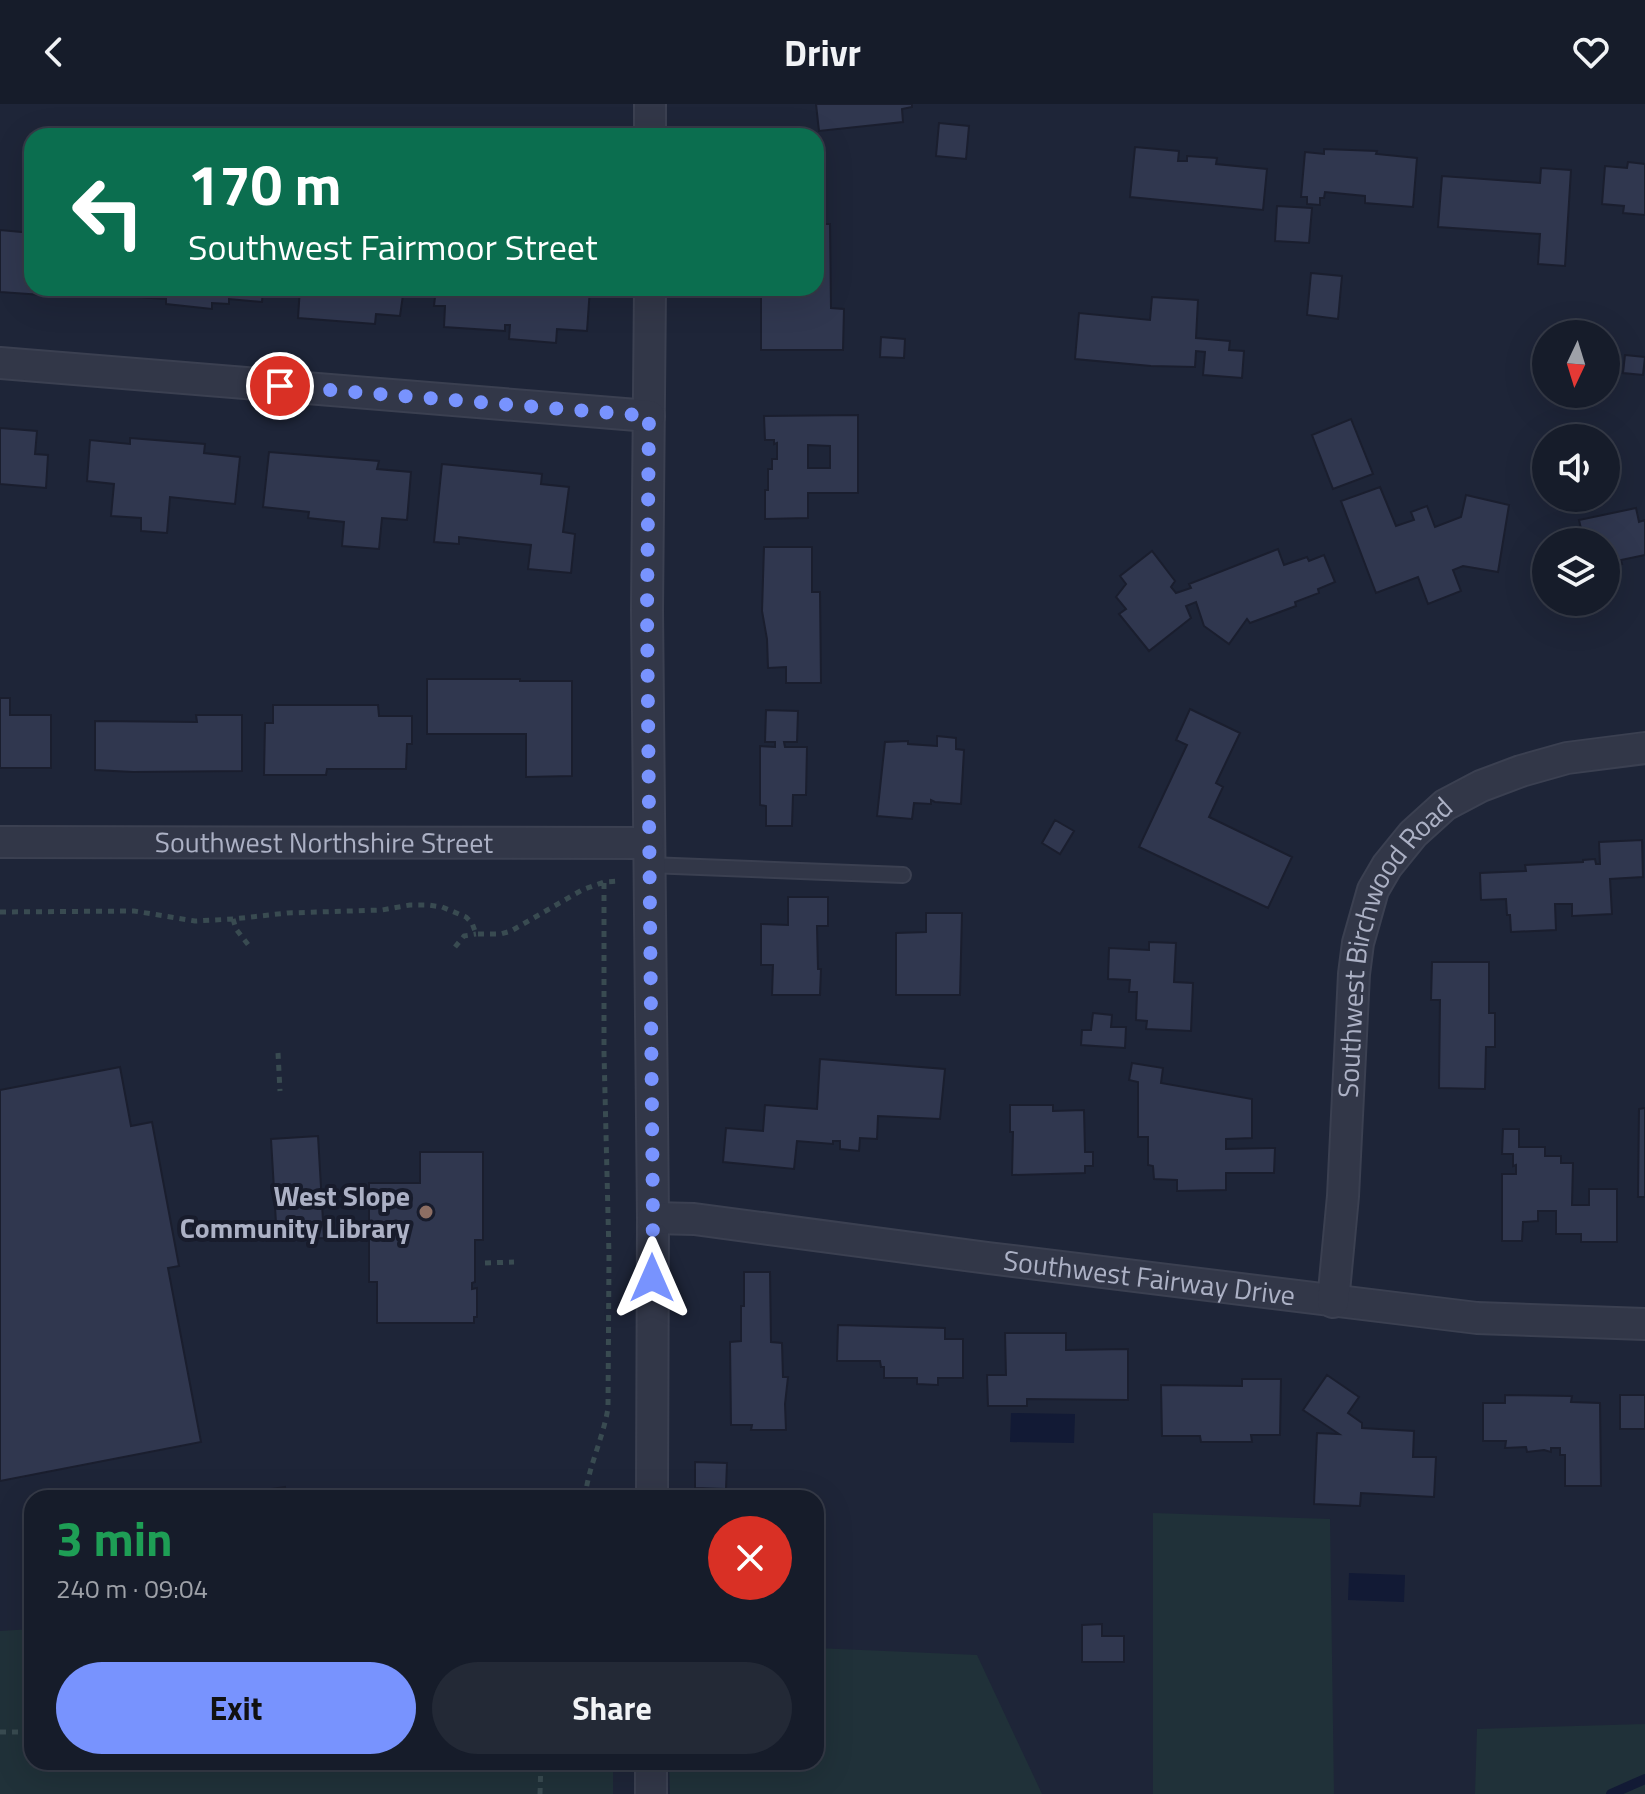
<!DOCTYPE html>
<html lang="en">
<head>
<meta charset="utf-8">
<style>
	body { margin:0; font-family:"Titillium Web",sans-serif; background:#232936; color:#f1f3f6; height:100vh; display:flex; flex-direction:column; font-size:30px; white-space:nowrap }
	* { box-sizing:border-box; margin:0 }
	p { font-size:26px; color:#9ea1a8 }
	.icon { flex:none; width:44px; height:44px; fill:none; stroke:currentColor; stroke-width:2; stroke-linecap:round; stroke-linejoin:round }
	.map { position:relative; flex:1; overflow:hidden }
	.drawer { position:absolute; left:24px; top:1386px; width:800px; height:280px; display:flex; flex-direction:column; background:#161c2a; border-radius:24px; box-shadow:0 8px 32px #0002,0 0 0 2px #353a47 }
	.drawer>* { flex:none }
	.hud { position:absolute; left:24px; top:24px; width:800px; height:168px; border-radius:24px; box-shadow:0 8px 32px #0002,0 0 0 2px #353a47; background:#0b6e4f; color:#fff; overflow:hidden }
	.needle { width:52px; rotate:184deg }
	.fabs { position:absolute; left:1532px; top:216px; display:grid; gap:16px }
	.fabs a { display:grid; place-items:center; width:88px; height:88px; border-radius:50%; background:#161c2a; box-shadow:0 8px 32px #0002,0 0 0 2px #353a47; font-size:40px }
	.pin { position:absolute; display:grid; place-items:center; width:68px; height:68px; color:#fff; margin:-34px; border:4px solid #fff; border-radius:50%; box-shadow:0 2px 8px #0007 }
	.me { position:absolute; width:88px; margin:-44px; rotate:0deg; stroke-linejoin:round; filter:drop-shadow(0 0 6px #0008) }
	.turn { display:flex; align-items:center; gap:28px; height:168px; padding:0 32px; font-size:36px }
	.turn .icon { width:104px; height:104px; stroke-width:2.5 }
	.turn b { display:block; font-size:56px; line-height:68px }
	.round { display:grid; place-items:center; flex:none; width:84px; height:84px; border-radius:42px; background:#232936 }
	.overview { display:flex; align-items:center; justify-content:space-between; height:136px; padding:0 32px }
	h1 { font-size:48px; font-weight:700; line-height:60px; color:#1e9e55 }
	.action { display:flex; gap:16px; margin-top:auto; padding:16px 32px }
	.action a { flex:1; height:92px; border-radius:48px; background:#7893fe; color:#111; font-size:32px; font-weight:700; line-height:92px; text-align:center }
	.action a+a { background:#232936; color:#f1f3f6 }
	header { display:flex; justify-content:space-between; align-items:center; height:104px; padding:0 32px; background:#161c2a; font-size:36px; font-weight:700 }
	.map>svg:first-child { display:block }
	.green { fill:#203139 }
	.water { fill:#121a35 }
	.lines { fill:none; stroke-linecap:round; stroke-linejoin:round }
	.stream { stroke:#121a35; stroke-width:10 }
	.building { fill:#30374f; stroke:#1a1e2e; stroke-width:2; fill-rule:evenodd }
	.lane-casing { stroke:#3b4051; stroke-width:18 }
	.street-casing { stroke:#3b4051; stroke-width:34 }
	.path { stroke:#394b51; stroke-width:5; stroke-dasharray:6 6; stroke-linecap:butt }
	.lane { stroke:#323748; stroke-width:14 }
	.street { stroke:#323748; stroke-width:30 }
	.route { stroke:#7893fe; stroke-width:14; stroke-dasharray:0 25.2 }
	.education-dot { fill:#8d6e63; stroke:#181c2c; stroke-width:3 }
	.labels { text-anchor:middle; stroke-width:8; stroke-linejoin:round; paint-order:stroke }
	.street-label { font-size:28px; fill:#acb1c5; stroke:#181c2c }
	.poi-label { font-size:28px; font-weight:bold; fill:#acb1c5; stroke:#181c2c; text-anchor:end }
</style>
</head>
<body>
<header><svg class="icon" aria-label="back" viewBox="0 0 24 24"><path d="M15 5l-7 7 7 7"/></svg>Drivr<svg class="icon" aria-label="heart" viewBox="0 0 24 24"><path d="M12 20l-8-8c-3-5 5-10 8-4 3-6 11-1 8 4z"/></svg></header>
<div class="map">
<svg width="1645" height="1690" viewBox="0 0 1645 1690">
	<rect width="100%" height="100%" fill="#1e2538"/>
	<path class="green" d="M1153,1409L1330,1415L1334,1690H1153Z
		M32,1525V1658H613V1690H0V1527Z
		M816,1544L977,1551L1042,1690H670L669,1658H816Z
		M1645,1620V1690H1475L1477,1625Z"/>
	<path class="water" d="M1011,1309L1075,1310L1074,1339L1010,1338Z
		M1349,1469L1405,1471L1404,1498L1348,1496Z"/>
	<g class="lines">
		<path class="stream" d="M1611,1690L1645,1675"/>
	</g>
	<path class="building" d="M816,0H912V3L902,5L903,18L819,27Z
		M939,19L969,22L966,55L936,52Z
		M1135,43L1179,47L1178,57H1187V52L1217,54L1216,60L1267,65L1263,106L1130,93Z
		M1324,45L1377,47L1376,50L1417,54L1413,103L1365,99V92L1325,88L1324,94H1320V101L1307,100V93H1301L1305,48L1324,50Z
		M1628,58L1645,60V111L1623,109L1624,102L1602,100L1605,62L1627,64Z
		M1541,64L1571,66L1565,162L1538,160L1540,130L1438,123L1442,72L1540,79Z
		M1277,102L1312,104L1309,139L1275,137Z
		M816,120H830L831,204L844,205L843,246H761V188H753L752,184H816Z
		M0,126L32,129V184H97L96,189L58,186L57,192L0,188Z
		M1311,169L1342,172L1338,215L1307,211Z
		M125,184H263L262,198L229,195V200L212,199V205L166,200V195L124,192Z
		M300,184H404L400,212L376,210L375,220L298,214Z
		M436,184H590L587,227L557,225L556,239L509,235L510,221H505V227L444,223L445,202H434Z
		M1152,193L1198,196L1196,234L1230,237L1229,246L1244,247L1242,274L1203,271L1205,248L1196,247L1195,263L1151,262L1075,255L1079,209L1150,216Z
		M881,233L905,235L904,254L880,253Z
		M1625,251L1645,253L1643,271L1623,269Z
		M858,311V389H808V414L765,415V386H768V365H772V355H777V339L774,340V336H765L764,312ZM808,341L830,342V364H808Z
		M1351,315L1373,370L1333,385L1312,331Z
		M0,324L37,327L35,350L48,351L46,384L0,380Z
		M130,334L205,340L204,349L240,353L235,400L170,393L167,429L141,427V414L111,412L114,380L87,377L90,336L130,340Z
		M269,348L379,357L377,365L411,368L407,416L382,414L379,445L342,442L344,418L308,414L309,408L263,403Z
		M442,360L542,370L541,380L569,383L563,428L575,430L571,469L528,465L531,441L459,433V440L434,438Z
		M1380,383L1396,422L1414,416L1411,408L1427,402L1435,423L1461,413L1466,391L1509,401L1498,468L1463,462L1453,466L1461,487L1428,500L1418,473L1376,489L1341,397Z
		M1636,404L1639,418L1645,416V451L1621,456L1622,460L1606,464V438H1584L1579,416Z
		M764,443H812V488H820L821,579H786V563L768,564L767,535L762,507Z
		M1278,445L1284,461L1307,453L1309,457L1324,451L1335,478L1318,485L1319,489L1295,498L1296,502L1250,519L1247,515L1229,540L1204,522L1196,498L1186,502L1191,514L1149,547L1119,510L1126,505L1116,493L1126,480L1120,472L1152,447L1175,477L1171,483L1176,489L1191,484L1189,480Z
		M427,575H520V577H572V672L526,673V630H427Z
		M0,594H10V611H51V664H0Z
		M273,601H378L379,612H412V640H407L406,665H327L326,671H264L265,619H273Z
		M1190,605L1240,629L1216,679L1223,683L1209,713L1292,753L1268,804L1139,743L1187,641L1176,636Z
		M766,606L798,607L797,638H784L785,643H807L806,691H793L792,722H766V702L760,701V642L775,643V638H765Z
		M196,611H242V667L133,668L95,666V617L197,618Z
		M937,632L956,634V645L964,646L961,700L935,698L931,696V700L914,699L912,715L877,712L885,638L908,637V640L937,642Z
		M1055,716L1074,727L1060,750L1042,739Z
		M1642,736L1643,773L1610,775L1612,810L1572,812V800H1555L1556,826L1511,828L1510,811H1507L1506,795L1481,796L1480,769L1526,767L1525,761L1583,758V756L1595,755L1596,760H1600L1599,738Z
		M788,793H828V822H817L818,865H821L820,891H772L773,861H761V820L788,821Z
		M926,809H962L960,891H896V829L926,828Z
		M1149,838L1176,839L1174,878L1193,879L1191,927L1146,925L1147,917L1136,916L1137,888H1129L1130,876L1108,875L1109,844L1149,846Z
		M1432,858H1489V909H1495V943H1486L1485,985L1439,984L1440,896H1431Z
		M1093,909L1112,911L1111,923H1126L1125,944L1081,941L1082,926H1091Z
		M820,955L945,965L940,1015L878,1012L877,1035L860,1034L859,1047L840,1045V1037H833V1040L797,1037L794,1065L723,1058L726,1024L763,1027L765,1001L817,1005Z
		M1132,959L1163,964L1161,979L1252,995V1034L1226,1035V1045L1275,1044L1274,1069H1226V1086L1177,1087V1076L1154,1075L1153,1062L1148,1061V1033H1138V978L1129,976Z
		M120,963L131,1022L152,1018L179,1162L168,1164L201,1338L0,1377V986Z
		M1010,1001H1053V1007L1084,1006L1085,1048H1093V1062H1085V1069L1012,1071L1013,1028H1010Z
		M1645,1004V1093H1638L1639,1005Z
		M1503,1025H1519V1043H1545V1052H1561V1059H1573L1572,1101H1589V1085H1617V1138H1581V1130H1556V1107H1538V1117L1523,1118L1522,1137H1502V1070H1516V1061L1513,1062V1050H1502Z
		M318,1032L324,1134L277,1136L271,1035Z
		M420,1048H483V1136H475V1178L472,1179V1185L477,1184V1213H474V1219H377V1178H369V1079H420Z
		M744,1168H770L771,1238L782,1239L783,1273H788L785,1300L786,1326H751L752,1321H731L730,1238L741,1237V1202H744Z
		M838,1221L945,1224V1235H963V1274H938V1281L917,1280V1274H884V1263H881L880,1257H837Z
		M1005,1229H1066V1246L1128,1245V1296L1027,1295V1302H988L987,1271H1006Z
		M1327,1271L1359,1293L1348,1309L1362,1319V1324L1414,1327L1413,1353H1436L1434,1393L1361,1389L1360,1402L1314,1400L1317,1329L1339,1330L1303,1306Z
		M1242,1275H1281L1280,1331H1251L1252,1338H1201L1200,1332H1162L1161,1281L1242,1282Z
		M1505,1291L1572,1292L1571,1298L1600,1299L1601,1382H1565V1351H1560V1344H1551V1348L1544,1346L1527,1348L1526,1343L1505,1344L1506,1337H1483V1299H1505Z
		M1620,1291H1645V1325H1620Z
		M695,1358L727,1359L726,1385L695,1384Z
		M285,1383L286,1394H266L265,1386Z
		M1102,1520V1532H1124V1558H1082V1521Z"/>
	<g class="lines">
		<g class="lane-casing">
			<path id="lane" d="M649,761L903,771"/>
		</g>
		<g class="street-casing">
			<g id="street">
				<path d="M650,32V0"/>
				<path d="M650,184L647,506L653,1114L652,1394"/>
				<path d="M0,259L649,312"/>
				<path id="s1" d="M0,738L648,739"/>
				<path id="s2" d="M653,1114L694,1115L988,1154L1477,1214L1645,1220"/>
				<path id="s3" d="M1333,1198L1343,1092L1354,870L1358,839L1373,786L1387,762L1413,730L1445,701L1481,682L1521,667L1567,654L1645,644"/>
				<path d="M651,1690V1658"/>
			</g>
		</g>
		<path class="path" d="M0,808L134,807L195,817L233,815L287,809L382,806L410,801H428L442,803L466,813L472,819L476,830H501L511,827L582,786L604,778L620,777
			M233,815L236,825L250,843
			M455,843L464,832L476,830
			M278,949L280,987
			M485,1159L514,1158
			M585,1394C588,1363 603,1335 608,1304L609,1151L604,949V778
			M0,1628H32
			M540,1690L541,1658"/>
		<use href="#lane" class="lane"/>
		<use href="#street" class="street"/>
	</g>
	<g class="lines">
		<path class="route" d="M280,282L649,312L647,506L653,1114L652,1174"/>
	</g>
	<circle class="education-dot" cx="426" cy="1108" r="8"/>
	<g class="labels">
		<g class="street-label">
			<text dy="10" stroke="none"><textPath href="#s1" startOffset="324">Southwest Northshire Street</textPath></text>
			<text dy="10" stroke="none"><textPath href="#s3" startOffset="368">Southwest Birchwood Road</textPath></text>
			<text dy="10" stroke="none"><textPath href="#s2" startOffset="500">Southwest Fairway Drive</textPath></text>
		</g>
		<g class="poi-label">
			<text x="410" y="1102">West Slope<tspan x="410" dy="32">Community Library</tspan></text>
		</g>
	</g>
</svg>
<div class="fabs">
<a><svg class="needle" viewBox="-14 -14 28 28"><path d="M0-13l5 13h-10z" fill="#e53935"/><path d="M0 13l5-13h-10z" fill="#9ea1a8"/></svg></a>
<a><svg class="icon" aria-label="sound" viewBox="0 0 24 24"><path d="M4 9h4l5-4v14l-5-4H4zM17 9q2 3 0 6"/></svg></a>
<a><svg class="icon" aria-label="layers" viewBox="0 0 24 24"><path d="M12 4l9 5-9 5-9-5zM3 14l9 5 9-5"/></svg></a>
</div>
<div class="pin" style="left:280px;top:282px;background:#d93025"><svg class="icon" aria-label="arrive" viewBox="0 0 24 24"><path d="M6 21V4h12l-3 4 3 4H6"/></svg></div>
<svg class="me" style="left:652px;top:1174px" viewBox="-20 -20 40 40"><path d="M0-17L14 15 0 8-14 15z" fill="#7893fe" stroke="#fff" stroke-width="4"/></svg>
<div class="hud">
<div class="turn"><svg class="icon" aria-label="left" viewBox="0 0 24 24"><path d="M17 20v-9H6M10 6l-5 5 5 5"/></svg><div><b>170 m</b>Southwest Fairmoor Street</div></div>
</div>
<section class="drawer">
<div class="overview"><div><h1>3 min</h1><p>240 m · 09:04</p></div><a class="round" style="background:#d93025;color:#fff"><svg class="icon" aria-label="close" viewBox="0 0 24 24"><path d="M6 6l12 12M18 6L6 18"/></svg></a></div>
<div class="action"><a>Exit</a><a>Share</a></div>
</section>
</div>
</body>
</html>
